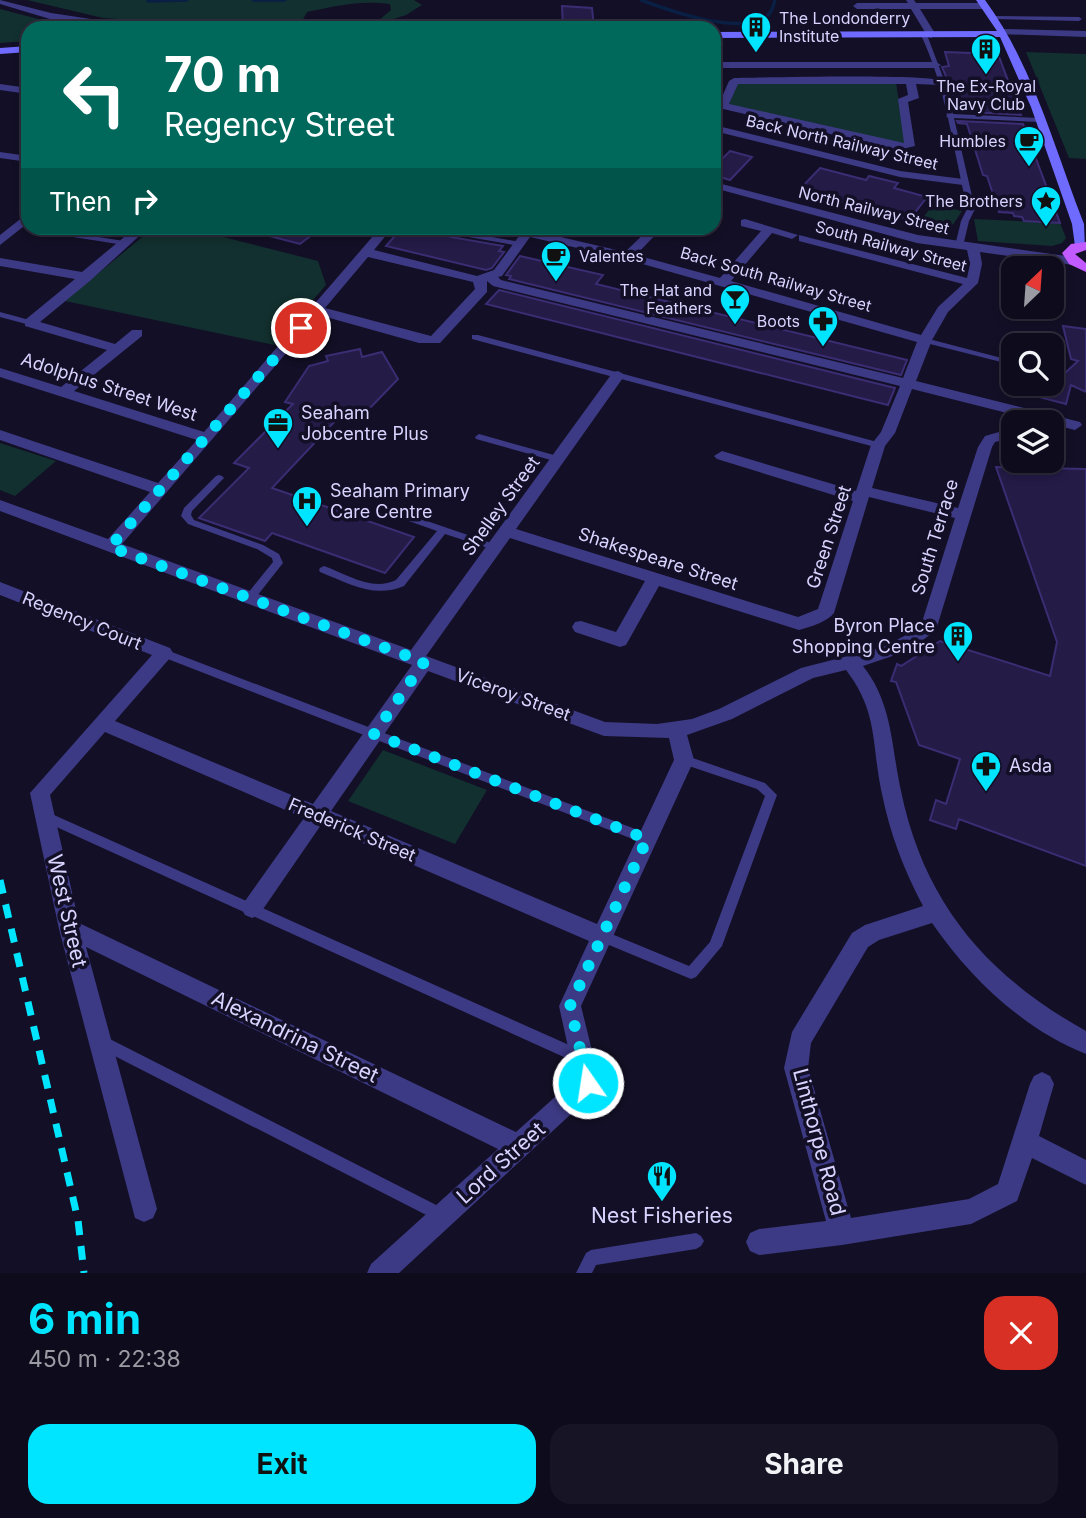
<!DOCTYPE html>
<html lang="en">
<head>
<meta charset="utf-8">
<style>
	body { margin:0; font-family:Inter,sans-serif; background:#171425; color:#f1f3f6; height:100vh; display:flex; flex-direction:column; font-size:26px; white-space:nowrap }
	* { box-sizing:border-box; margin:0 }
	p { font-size:23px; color:#9b9ba3 }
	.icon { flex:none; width:38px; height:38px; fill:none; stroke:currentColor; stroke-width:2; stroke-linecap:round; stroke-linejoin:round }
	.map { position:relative; height:1273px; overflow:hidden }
	.panel { display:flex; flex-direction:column; background:#0e0b1c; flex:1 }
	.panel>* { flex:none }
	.banner { position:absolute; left:21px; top:21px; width:700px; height:214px; border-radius:21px; box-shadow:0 4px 10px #0003,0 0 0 2px #2e2b3b; background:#00695c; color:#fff; overflow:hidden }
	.needle { width:46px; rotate:25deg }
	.tools { position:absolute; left:1001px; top:256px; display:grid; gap:14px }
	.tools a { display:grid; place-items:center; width:63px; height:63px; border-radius:14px; background:#0e0b1c; box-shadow:0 4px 10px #0003,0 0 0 2px #2e2b3b; font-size:35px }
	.pin { position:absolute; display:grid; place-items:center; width:60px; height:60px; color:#fff; margin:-30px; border:4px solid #fff; border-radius:50%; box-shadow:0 2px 7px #0007 }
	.me { position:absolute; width:77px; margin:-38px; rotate:347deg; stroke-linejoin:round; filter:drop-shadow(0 0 5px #0008) }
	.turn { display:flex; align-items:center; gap:24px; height:147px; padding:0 28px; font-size:32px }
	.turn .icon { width:91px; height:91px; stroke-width:2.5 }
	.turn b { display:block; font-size:49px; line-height:60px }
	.then { display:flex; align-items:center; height:66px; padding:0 28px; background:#0003; gap:14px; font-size:26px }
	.round { display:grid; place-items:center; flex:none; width:74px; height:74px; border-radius:21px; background:#171425 }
	.head { display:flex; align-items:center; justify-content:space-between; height:119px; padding:0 28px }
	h1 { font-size:42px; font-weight:700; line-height:52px; color:#00e5ff }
	.primary-button { display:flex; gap:14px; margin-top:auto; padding:14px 28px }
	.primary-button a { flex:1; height:80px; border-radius:21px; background:#00e5ff; color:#111; font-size:28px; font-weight:700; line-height:80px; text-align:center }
	.primary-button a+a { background:#171425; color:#f1f3f6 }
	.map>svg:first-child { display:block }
	.green { fill:#12302f }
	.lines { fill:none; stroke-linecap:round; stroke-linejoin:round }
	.stream { stroke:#0a1f44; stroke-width:3.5 }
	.building { fill:#241b47; stroke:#3b2d73; stroke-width:2 }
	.lane { fill:#3d3a85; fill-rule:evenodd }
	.street { fill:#3d3a85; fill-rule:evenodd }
	.secondary { fill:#6f6bff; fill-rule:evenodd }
	.primary { fill:#c25bff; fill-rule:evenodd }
	.rail { stroke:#00e5ff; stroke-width:7; stroke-dasharray:14 11; stroke-linecap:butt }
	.route { stroke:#00e5ff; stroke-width:12; stroke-dasharray:0 21.6 }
	.labels { text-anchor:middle; stroke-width:7; stroke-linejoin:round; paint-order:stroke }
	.far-poi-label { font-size:16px; fill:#d9d4ff; stroke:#130f26; text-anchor:end }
	.far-street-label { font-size:16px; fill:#d9d4ff; stroke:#130f26 }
	.street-label { font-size:18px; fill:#d9d4ff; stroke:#130f26 }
	.poi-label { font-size:18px; fill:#d9d4ff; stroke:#130f26; text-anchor:start }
	.near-street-label { font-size:21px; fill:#d9d4ff; stroke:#130f26 }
	.near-poi-label { font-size:21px; fill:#d9d4ff; stroke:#130f26 }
</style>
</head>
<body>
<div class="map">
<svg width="1086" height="1273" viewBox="0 0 1086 1273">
	<rect width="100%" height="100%" fill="#130f26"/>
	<path class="green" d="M27,0H414L422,5L406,15L372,26L391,10L390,4C361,0 335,6 307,12L301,23L162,22L103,18Z
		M0,9L73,28H28V41L0,43Z
		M1026,52L1086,54V159L1069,158Z
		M736,82L896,83L906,145L729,105Z
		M933,204L962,211L946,235L915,229Z
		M974,219L1060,223L1066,238L1062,243L1052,246L978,241Z
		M153,228H188L318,261L326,285L274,345L65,301Z
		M0,443L56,461L15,496L0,490Z
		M383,750L487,790L455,844L348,801Z"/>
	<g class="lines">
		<path class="stream" d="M253,0H285
			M641,0C671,11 734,34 764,18C771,15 773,7 775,0
			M148,1L187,0"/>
	</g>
	<path class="building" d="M562,6L592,8L594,28H563Z
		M945,52L998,54L1021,115L955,111L948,81L942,67L949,66Z
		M957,121L1023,124L1060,223L1024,221L1022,217L1014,216L1013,213L999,212L987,176L983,175L967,124L958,123Z
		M730,151L752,157L730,180L714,175V158L722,159Z
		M820,168L866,180L869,176L898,183L894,188L927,197L909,220L799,190Z
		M259,228H321L300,244L258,233Z
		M402,228H437L434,231L451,237L503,246L499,251L504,252L492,268L486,270L386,246Z
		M520,256L603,275L596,284L907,360L901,375L509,279L511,276L506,275Z
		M499,290L895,388L888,405L486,304Z
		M1063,326L1086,329V392L1071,385L1066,404L1039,397L1078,361L1071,359Z
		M360,349L362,357L382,352L398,379L372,406L349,422L338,418L272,488L414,537L385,573L272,533L265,541L199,518L249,468L234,463L293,404L285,402L309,366L328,361L326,356Z
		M996,467L1086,469V866L959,819L956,829L930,820L936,800L946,804L960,759L919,745L896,682L891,681L897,664L901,666L940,641L1050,676L1057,642Z"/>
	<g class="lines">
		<path class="lane" d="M995,16L1079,17L1082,19L1079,21L993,19V17Z
			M924,33L927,35L943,77L953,114L1039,118L1042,120L1039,122L954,118L975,209L969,221L963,246L959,248L955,246L961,221L967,209L948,118L946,116L947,115C941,87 933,61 921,35Z
			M28,226V228H40L124,241L128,243L124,245L29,230L25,228Z
			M454,228H461L459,231L520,242L524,244L520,246L451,234L450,232Z
			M0,312L33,321L34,323L30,325L0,317Z
			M472,335H478L881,443L882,445L881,447H875L472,339Z
			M922,338H925L1013,361V365L922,342Z
			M479,434L561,457L563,459L558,462L476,439L475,437Z
			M219,475L222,476L224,478L222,480L192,511L191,515L194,520L263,545L279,554L283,563L253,601L249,602L244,598L273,562L272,558L257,549L188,524L181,516L184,508L216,476Z
			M389,508L497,545L499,547L494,550L445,534L404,586C374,599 348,583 320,572L319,570L320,568L324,566C347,574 372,592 396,580L437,531L386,513L384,511L386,509Z
			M164,649L651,835L653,839L651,843L647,844L643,843L160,656L159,653L160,650Z
			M684,755L765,783L777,795L722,946L696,977L691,979L597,940L596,936L597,932L602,930L689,966L710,942L765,796L757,789L680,763L678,760L680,757Z
			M45,811L587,1053L589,1058L587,1063L582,1065L577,1063L41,820L39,816L41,812Z
			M102,1035L448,1211L451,1216L448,1221L443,1224L438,1221L97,1047L95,1042L97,1037Z
			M696,1233L701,1236L704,1241L701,1246L696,1249L596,1265L592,1273H576L586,1253L591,1250Z"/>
		<path class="street" d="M0,0L51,13L91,19L242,23L254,28L91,25L50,19L0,4Z
			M906,0H914L916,3H985L989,6L985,9H920L936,35L931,38L928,37L911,9H857L853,6L857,3H908Z
			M1003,29L1086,31V37L1000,34L998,32Z
			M714,62H936L941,65L936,68H714Z
			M734,78C764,78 933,73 946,82L941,85L916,84L919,98L908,102L915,146L898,150L719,108L718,106L729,81ZM738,84H906L908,95L898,99L904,143L729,104Z
			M0,84L28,88V94L0,90Z
			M714,125L900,171L963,179L969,182L963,185L900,177L714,131Z
			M0,152L28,156V162L0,158Z
			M714,182L918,235L1073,257L1079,261L1073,265L980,252L982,264L978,283L948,312L932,340L916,381L1080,422L1082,425L1075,430L912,389L895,433L885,446L872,488L958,508L978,447L985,436L1013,428V438L995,442L992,447L936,630L910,650L863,666C893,704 891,746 901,791C924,903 987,976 1086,1031V1054C1023,1029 970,978 932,923L879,940L868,947L811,1043L808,1068L851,1218L969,1199L998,1184L1030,1084L1034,1076L1042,1072L1050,1076L1054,1084L1039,1136L1086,1160V1185L1032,1158L1017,1201L971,1224L842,1245L759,1255L750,1251L746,1242L750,1233L759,1229L826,1221L784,1068L792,1032L852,933L865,925L923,906C904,870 890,834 882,794C871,744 879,713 846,670L813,678L732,719L687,735L694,760L581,1006L600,1083L596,1091L399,1273H367L371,1264L498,1149L86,947L157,1209L153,1218L144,1222L135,1218L59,929L30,793L152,655L0,595V582L170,648L173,653L170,658L115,721L313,804L412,665L0,511V500L108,539L150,492L0,440V430L158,483L197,440L0,377V368L61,387L107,350L25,326V320L75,279L0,266V258L82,272L135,228H148L91,280L40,322L115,344L132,330H142V336L74,391L204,432L380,228H392L374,250L477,276L494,270L525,228H537L535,231L625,252L650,228H662L636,255L720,278L761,231L741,226V220L745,219L798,235L792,239L772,233L731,281L921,335L938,307L963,284L799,241V235L967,278L970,264L967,250L917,243L714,188ZM530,237L625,259L917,342L903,378L501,280L498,277L502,276ZM368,257L473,282L475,289L431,336L325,308ZM487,281L493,286L900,386L881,432L871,445L856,491L722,451L714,456L717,459L853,501L818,609L798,617L516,529L625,375L618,371L613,372L411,650L122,544L319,315L419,343H440L487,292ZM869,497L955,518L922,622L912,632L883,647L801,668L719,709L692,719L657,724L605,722L426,656L510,538L645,581L616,632L581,621L575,622L572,627L575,632L620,647L626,645L659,586L799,630C810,627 827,622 834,613ZM428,671L604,736L669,738L674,760L597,924L331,811ZM105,732L304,818L245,901L241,908L245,915L252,918L259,915L321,825L589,941L559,1006L575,1079L516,1132L79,923L50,795Z
			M28,213V223L0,245V235Z"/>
		<path class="secondary" d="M976,0H985C1034,67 1054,148 1084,224L1085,249L1075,246L1072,224L1031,107L1000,37L714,38V32L997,31Z
			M28,46V52L0,54V48Z"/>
		<path class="primary" d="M1086,242V250L1075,254L1086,263V272L1069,264L1062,253L1071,244Z"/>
		<path class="rail" d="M0,880L78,1220L84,1273"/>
	</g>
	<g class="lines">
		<path class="route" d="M301,328L110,547L424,662L374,734L647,839L570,1006L588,1083"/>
	</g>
	<defs>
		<g id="building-pin" transform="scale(1.575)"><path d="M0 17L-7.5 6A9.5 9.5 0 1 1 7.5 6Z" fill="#00e5ff" stroke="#130f26"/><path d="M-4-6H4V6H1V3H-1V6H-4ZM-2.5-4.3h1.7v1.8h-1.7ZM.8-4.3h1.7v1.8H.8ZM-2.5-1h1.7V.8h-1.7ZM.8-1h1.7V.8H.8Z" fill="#111"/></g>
		<g id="cafe-pin" transform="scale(1.575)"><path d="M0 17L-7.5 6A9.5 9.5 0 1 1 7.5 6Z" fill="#00e5ff" stroke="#130f26"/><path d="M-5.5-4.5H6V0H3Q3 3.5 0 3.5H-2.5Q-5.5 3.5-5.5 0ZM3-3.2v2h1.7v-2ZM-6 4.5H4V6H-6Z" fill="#111"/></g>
		<g id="sight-pin" transform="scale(1.575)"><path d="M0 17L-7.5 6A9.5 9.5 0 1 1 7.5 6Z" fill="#00e5ff" stroke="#130f26"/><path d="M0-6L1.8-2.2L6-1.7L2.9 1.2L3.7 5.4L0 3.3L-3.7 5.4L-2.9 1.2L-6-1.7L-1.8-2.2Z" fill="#111"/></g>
		<g id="bar-pin" transform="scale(1.575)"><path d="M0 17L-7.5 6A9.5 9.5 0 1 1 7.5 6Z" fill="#00e5ff" stroke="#130f26"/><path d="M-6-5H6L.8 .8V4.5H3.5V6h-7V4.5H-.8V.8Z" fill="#111"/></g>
		<g id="pharmacy-pin" transform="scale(1.575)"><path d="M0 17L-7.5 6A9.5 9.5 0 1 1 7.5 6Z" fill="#00e5ff" stroke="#130f26"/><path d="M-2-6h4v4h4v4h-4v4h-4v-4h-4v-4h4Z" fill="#111"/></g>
		<g id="office-pin" transform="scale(1.575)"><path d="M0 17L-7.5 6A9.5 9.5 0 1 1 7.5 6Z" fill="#00e5ff" stroke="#130f26"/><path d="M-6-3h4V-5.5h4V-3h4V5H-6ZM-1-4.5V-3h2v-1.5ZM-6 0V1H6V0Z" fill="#111"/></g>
		<g id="hospital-pin" transform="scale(1.575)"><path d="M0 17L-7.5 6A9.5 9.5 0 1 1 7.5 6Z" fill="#00e5ff" stroke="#130f26"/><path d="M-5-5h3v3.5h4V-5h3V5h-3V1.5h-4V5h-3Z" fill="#111"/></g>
		<g id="restaurant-pin" transform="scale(1.575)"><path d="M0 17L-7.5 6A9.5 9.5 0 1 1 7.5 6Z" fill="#00e5ff" stroke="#130f26"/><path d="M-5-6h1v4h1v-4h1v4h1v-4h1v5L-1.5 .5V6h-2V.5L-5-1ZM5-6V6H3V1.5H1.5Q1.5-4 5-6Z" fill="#111"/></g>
	</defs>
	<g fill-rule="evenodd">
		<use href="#building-pin" x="756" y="27"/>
		<use href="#building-pin" x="986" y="49"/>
		<use href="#cafe-pin" x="1029" y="141"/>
		<use href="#sight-pin" x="1046" y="201"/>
		<use href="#cafe-pin" x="556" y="256"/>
		<use href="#bar-pin" x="735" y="299"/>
		<use href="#pharmacy-pin" x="823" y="321"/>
		<use href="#office-pin" x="278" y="423"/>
		<use href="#hospital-pin" x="307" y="501"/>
		<use href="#building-pin" x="958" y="636"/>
		<use href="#pharmacy-pin" x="986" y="766"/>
		<use href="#restaurant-pin" x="662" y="1176"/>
	</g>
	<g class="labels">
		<g class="far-poi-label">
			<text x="779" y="24" text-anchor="start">The Londonderry<tspan x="779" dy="18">Institute</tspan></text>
			<text x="986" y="92" text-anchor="middle">The Ex-Royal<tspan x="986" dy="18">Navy Club</tspan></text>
			<text x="1006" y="147">Humbles</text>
			<text x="1023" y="207">The Brothers</text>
			<text x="579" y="262" text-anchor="start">Valentes</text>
			<text x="712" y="296">The Hat and<tspan x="712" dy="18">Feathers</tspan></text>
			<text x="800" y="327">Boots</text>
		</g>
		<g class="far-street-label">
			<text transform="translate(842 142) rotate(13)" y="6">Back North Railway Street</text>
			<text transform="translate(874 210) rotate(14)" y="6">North Railway Street</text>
			<text transform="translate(891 246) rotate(15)" y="6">South Railway Street</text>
			<text transform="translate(776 279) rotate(16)" y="6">Back South Railway Street</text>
		</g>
		<g class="street-label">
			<text transform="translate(109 387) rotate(18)" y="6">Adolphus Street West</text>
			<text transform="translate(501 506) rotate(-54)" y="6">Shelley Street</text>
			<text transform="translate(829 537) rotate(-72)" y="6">Green Street</text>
			<text transform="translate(935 537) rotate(-73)" y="6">South Terrace</text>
			<text transform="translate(658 559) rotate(18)" y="6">Shakespeare Street</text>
			<text transform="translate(82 621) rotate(22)" y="6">Regency Court</text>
			<text transform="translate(513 695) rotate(20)" y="6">Viceroy Street</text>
			<text transform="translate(352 830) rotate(23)" y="6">Frederick Street</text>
		</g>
		<g class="poi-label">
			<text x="301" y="419">Seaham<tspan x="301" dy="21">Jobcentre Plus</tspan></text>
			<text x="330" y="497">Seaham Primary<tspan x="330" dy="21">Care Centre</tspan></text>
			<text x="935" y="632" text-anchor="end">Byron Place<tspan x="935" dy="21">Shopping Centre</tspan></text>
			<text x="1009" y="772">Asda</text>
		</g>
		<g class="near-street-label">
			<text transform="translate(67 911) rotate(77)" y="7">West Street</text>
			<text transform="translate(295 1037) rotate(26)" y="7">Alexandrina Street</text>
			<text transform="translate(819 1142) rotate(75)" y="7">Linthorpe Road</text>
			<text transform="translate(501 1163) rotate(-42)" y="7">Lord Street</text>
		</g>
		<g class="near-poi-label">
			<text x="662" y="1223">Nest Fisheries</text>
		</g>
	</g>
</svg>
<div class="tools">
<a><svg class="needle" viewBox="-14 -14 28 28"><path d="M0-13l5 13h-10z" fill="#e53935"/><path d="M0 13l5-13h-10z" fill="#9b9ba3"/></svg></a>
<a><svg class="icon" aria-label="search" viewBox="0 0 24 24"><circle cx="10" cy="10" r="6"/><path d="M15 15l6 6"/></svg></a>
<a><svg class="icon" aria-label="layers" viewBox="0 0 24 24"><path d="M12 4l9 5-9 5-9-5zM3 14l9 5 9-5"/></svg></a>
</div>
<div class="pin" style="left:301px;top:328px;background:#d93025"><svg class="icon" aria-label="arrive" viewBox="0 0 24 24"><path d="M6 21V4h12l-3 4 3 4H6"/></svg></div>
<svg class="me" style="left:588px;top:1083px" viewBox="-20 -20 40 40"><circle r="17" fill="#00e5ff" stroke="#fff" stroke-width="3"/><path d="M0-11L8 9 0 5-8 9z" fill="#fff"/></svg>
<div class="banner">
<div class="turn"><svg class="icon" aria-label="left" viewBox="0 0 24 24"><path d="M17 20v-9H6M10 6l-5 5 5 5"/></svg><div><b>70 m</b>Regency Street</div></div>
<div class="then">Then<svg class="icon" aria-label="right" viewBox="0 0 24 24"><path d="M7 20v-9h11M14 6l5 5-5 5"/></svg></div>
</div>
</div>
<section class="panel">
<div class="head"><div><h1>6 min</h1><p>450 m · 22:38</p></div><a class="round" style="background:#d93025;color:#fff"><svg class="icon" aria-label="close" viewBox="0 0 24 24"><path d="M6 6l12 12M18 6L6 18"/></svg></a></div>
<div class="primary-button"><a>Exit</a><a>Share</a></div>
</section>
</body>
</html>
